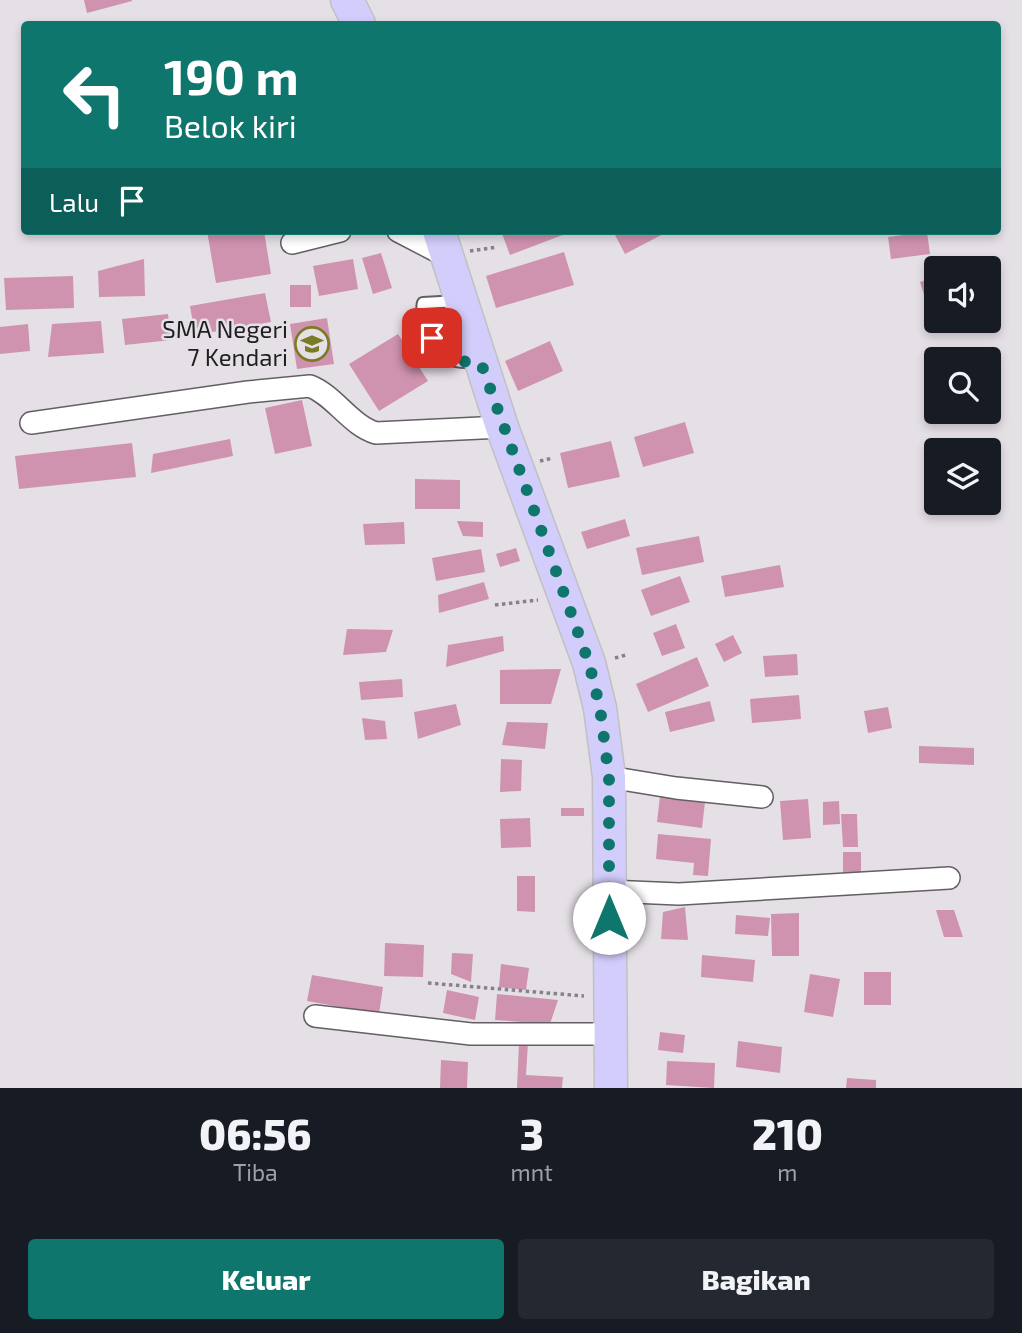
<!DOCTYPE html>
<html lang="id">
<head>
<meta charset="utf-8">
<style>
	body { margin:0; font-family:"Exo 2",sans-serif; background:#242831; color:#f1f3f6; height:100vh; display:flex; flex-direction:column; font-size:26px; white-space:nowrap }
	* { box-sizing:border-box; margin:0 }
	p { font-size:23px; color:#9ea1a6 }
	.icon { flex:none; width:38px; height:38px; fill:none; stroke:currentColor; stroke-width:2; stroke-linecap:round; stroke-linejoin:round }
	.map { position:relative; height:1088px; overflow:hidden }
	.side { display:flex; flex-direction:column; background:#171b24; flex:1 }
	.side>* { flex:none }
	.hud { position:absolute; left:21px; top:21px; width:980px; height:214px; border-radius:7px; box-shadow:0 4px 10px #0003; background:#0f766e; color:#fff; overflow:hidden }
	.fabs { position:absolute; left:924px; top:256px; display:grid; gap:14px }
	.fabs a { display:grid; place-items:center; width:77px; height:77px; border-radius:7px; background:#171b24; box-shadow:0 4px 10px #0003; font-size:35px }
	.pin { position:absolute; display:grid; place-items:center; width:60px; height:60px; color:#fff; margin:-30px; border-radius:14px; box-shadow:0 4px 10px #0006 }
	.me { position:absolute; width:77px; margin:-38px; rotate:0deg; stroke-linejoin:round; filter:drop-shadow(0 0 5px #0008) }
	.turn { display:flex; align-items:center; gap:24px; height:147px; padding:0 28px; font-size:32px }
	.turn .icon { width:91px; height:91px; stroke-width:2.5 }
	.turn b { display:block; font-size:49px; line-height:60px }
	.then { display:flex; align-items:center; height:66px; padding:0 28px; background:#0003; gap:14px; font-size:26px }
	.eta { display:flex; justify-content:space-evenly; align-items:center; height:119px; text-align:center }
	.eta b { font-size:42px; font-weight:800; line-height:49px }
	.button { display:flex; gap:14px; margin-top:auto; padding:14px 28px }
	.button a { flex:1; height:80px; border-radius:7px; background:#0f766e; color:#fff; font-size:28px; font-weight:800; line-height:80px; text-align:center }
	.button a+a { background:#242831; color:#f1f3f6 }
	.map>svg:first-child { display:block }
	.building { fill:#d093af }
	.lines { fill:none; stroke-linecap:round; stroke-linejoin:round }
	.service-casing { stroke:#635f64; stroke-width:14 }
	.minor-casing { stroke:#635f64; stroke-width:24 }
	.primary-casing { stroke:#c1c0c1; stroke-width:35 }
	.path { stroke:#868287; stroke-width:3.5; stroke-dasharray:3.5 3.5; stroke-linecap:butt }
	.service { stroke:#fff; stroke-width:10 }
	.minor { stroke:#fff; stroke-width:21 }
	.primary { stroke:#d2cdfa; stroke-width:32 }
	.route { stroke:#0f766e; stroke-width:12; stroke-dasharray:0 21.6 }
	.labels { text-anchor:middle; stroke-width:5; stroke-linejoin:round; paint-order:stroke }
	.poi-label { font-size:24px; fill:#201e20; stroke:#e5e0e6; text-anchor:end }
</style>
</head>
<body>
<div class="map">
<svg width="1022" height="1088" viewBox="0 0 1022 1088">
	<rect width="100%" height="100%" fill="#e5e0e6"/>
	<path class="building" d="M84,0H132V1L87,13Z
		M207,231H264L271,274L216,283Z
		M501,231H567L568,233L510,255Z
		M622,231H669L625,254L615,235Z
		M927,232L930,254L891,259L888,237Z
		M564,252L574,285L496,308L486,276Z
		M381,253L392,288L373,294L362,258Z
		M144,259L145,296L99,297L98,271Z
		M353,259L358,289L319,296L313,266Z
		M73,276L74,308L6,310L4,278Z
		M936,277V319L932,320L920,282Z
		M290,285H311V307H290Z
		M265,293L271,322L195,335L190,306Z
		M168,314L171,340L125,345L122,319Z
		M327,318L334,364L297,369L290,324Z
		M101,321L104,353L48,357L52,324Z
		M28,324L30,351L0,354V327Z
		M398,334L428,381L379,411L349,364Z
		M550,341L563,371L518,391L505,361Z
		M970,349L973,359H943V356Z
		M302,400L312,446L275,454L265,408Z
		M685,422L694,453L643,467L634,437Z
		M230,439L233,456L151,473L153,454Z
		M611,441L620,477L568,488L560,453Z
		M132,443L136,477L19,489L15,456Z
		M415,479L460,480V509H415Z
		M625,519L630,536L587,549L581,532Z
		M457,521L483,522V537L463,536Z
		M404,522L405,544L365,545L363,524Z
		M699,536L704,562L642,575L636,548Z
		M516,548L520,561L500,567L496,554Z
		M481,549L485,572L436,581L432,558Z
		M780,565L784,587L725,597L721,576Z
		M680,576L690,602L651,616L641,590Z
		M484,582L489,599L439,613L438,595Z
		M676,624L685,648L662,656L653,633Z
		M347,629L393,630L386,652L343,655Z
		M733,635L742,653L724,662L715,644Z
		M503,636L504,651L446,667L448,645Z
		M797,654L798,675L765,677L763,656Z
		M697,657L709,686L648,712L636,684Z
		M561,669L551,704H500V670Z
		M402,679L403,697L361,700L359,682Z
		M799,695L801,719L752,723L750,699Z
		M710,701L715,721L670,732L665,712Z
		M456,704L461,725L418,739L414,712Z
		M888,707L892,728L868,733L864,711Z
		M362,718L385,721L387,739L365,740Z
		M507,722L548,723L545,749L502,745Z
		M919,746L974,748V765L919,763Z
		M501,759L522,760L521,791L500,792Z
		M660,796L705,802L702,828L657,822Z
		M808,799L811,838L783,840L780,801Z
		M839,801L840,824L823,825V802Z
		M561,808H584V816H561Z
		M841,814H857L858,847H843Z
		M530,818L531,847L501,848L500,819Z
		M658,834L711,839L708,876L693,875L694,863L656,859Z
		M843,852H861V878H843Z
		M517,876H535V912L517,911Z
		M685,907L688,940L661,939L663,912Z
		M936,910H954L963,937H944Z
		M799,913V956H772L771,914Z
		M736,915L770,918L768,936L735,934Z
		M385,943L424,945L423,977L384,976Z
		M452,953L473,954L471,982L451,974Z
		M702,955L755,960L753,982L701,977Z
		M501,964L529,968L526,990L499,987Z
		M864,972H891V1005H864Z
		M810,974L840,979L833,1017L804,1012Z
		M312,975L383,987L379,1014L307,1001Z
		M447,990L479,997L475,1020L443,1013Z
		M497,994L558,1000L550,1024L495,1020Z
		M660,1032L685,1035L683,1053L658,1050Z
		M738,1041L782,1047L780,1073L736,1067Z
		M519,1043H528L526,1075L563,1077L562,1088H517Z
		M441,1060L468,1062L467,1088H440Z
		M667,1061L715,1063L714,1088L666,1085Z
		M847,1078L876,1080V1088H846Z"/>
	<g class="lines">
		<g class="service-casing">
			<path id="service" d="M458,301L423,303C419,314 435,352 445,358C454,363 468,362 478,363"/>
		</g>
		<g class="minor-casing">
			<path id="minor" d="M398,231L448,257
				M292,243L340,231
				M31,423L248,392L310,386C335,396 350,425 376,433L502,427
				M609,777L676,788L762,797
				M608,891L679,894L949,878
				M315,1016L471,1034H610"/>
		</g>
		<g class="primary-casing">
			<path id="primary" d="M347,0L359,24
				M439,231L502,427L589,663L600,708L609,777L611,1088"/>
		</g>
		<path class="path" d="M470,251L497,247
			M540,461L553,458
			M495,605L538,600
			M615,658L626,655
			M428,983L584,996"/>
		<use href="#service" class="service"/>
		<use href="#minor" class="minor"/>
		<use href="#primary" class="primary"/>
	</g>
	<g class="lines">
		<path class="route" d="M432,338C445,364 454,360 481,363L589,663L600,708L609,777V918"/>
	</g>
	<defs>
		<g id="school-ring" transform="scale(1.75)"><circle r="9.5" fill="#e5e0e6" stroke="#7a7c25" stroke-width="1.5"/><path d="M0-5L7-2L0 1L-7-2ZM-4 1L0 2.5L4 1V4Q0 6-4 4Z" fill="#7a7c25"/></g>
	</defs>
	<g fill-rule="evenodd">
		<use href="#school-ring" x="312" y="344"/>
	</g>
	<g class="labels">
		<g class="poi-label">
			<text x="288" y="338">SMA Negeri<tspan x="288" dy="28">7 Kendari</tspan></text>
		</g>
	</g>
</svg>
<div class="fabs">
<a><svg class="icon" aria-label="sound" viewBox="0 0 24 24"><path d="M4 9h4l5-4v14l-5-4H4zM17 9q2 3 0 6"/></svg></a>
<a><svg class="icon" aria-label="search" viewBox="0 0 24 24"><circle cx="10" cy="10" r="6"/><path d="M15 15l6 6"/></svg></a>
<a><svg class="icon" aria-label="layers" viewBox="0 0 24 24"><path d="M12 4l9 5-9 5-9-5zM3 14l9 5 9-5"/></svg></a>
</div>
<div class="pin" style="left:432px;top:338px;background:#d93025"><svg class="icon" aria-label="arrive" viewBox="0 0 24 24"><path d="M6 21V4h12l-3 4 3 4H6"/></svg></div>
<svg class="me" style="left:609px;top:918px" viewBox="-20 -20 40 40"><circle r="19" fill="#fff"/><path d="M0-13L10 11 0 6-10 11z" fill="#0f766e"/></svg>
<div class="hud">
<div class="turn"><svg class="icon" aria-label="left" viewBox="0 0 24 24"><path d="M17 20v-9H6M10 6l-5 5 5 5"/></svg><div><b>190 m</b>Belok kiri</div></div>
<div class="then">Lalu<svg class="icon" aria-label="arrive" viewBox="0 0 24 24"><path d="M6 21V4h12l-3 4 3 4H6"/></svg></div>
</div>
</div>
<section class="side">
<div class="eta">
<div><b>06:56</b><p>Tiba</p></div>
<div><b>3</b><p>mnt</p></div>
<div><b>210</b><p>m</p></div>
</div>
<div class="button"><a>Keluar</a><a>Bagikan</a></div>
</section>
</body>
</html>
